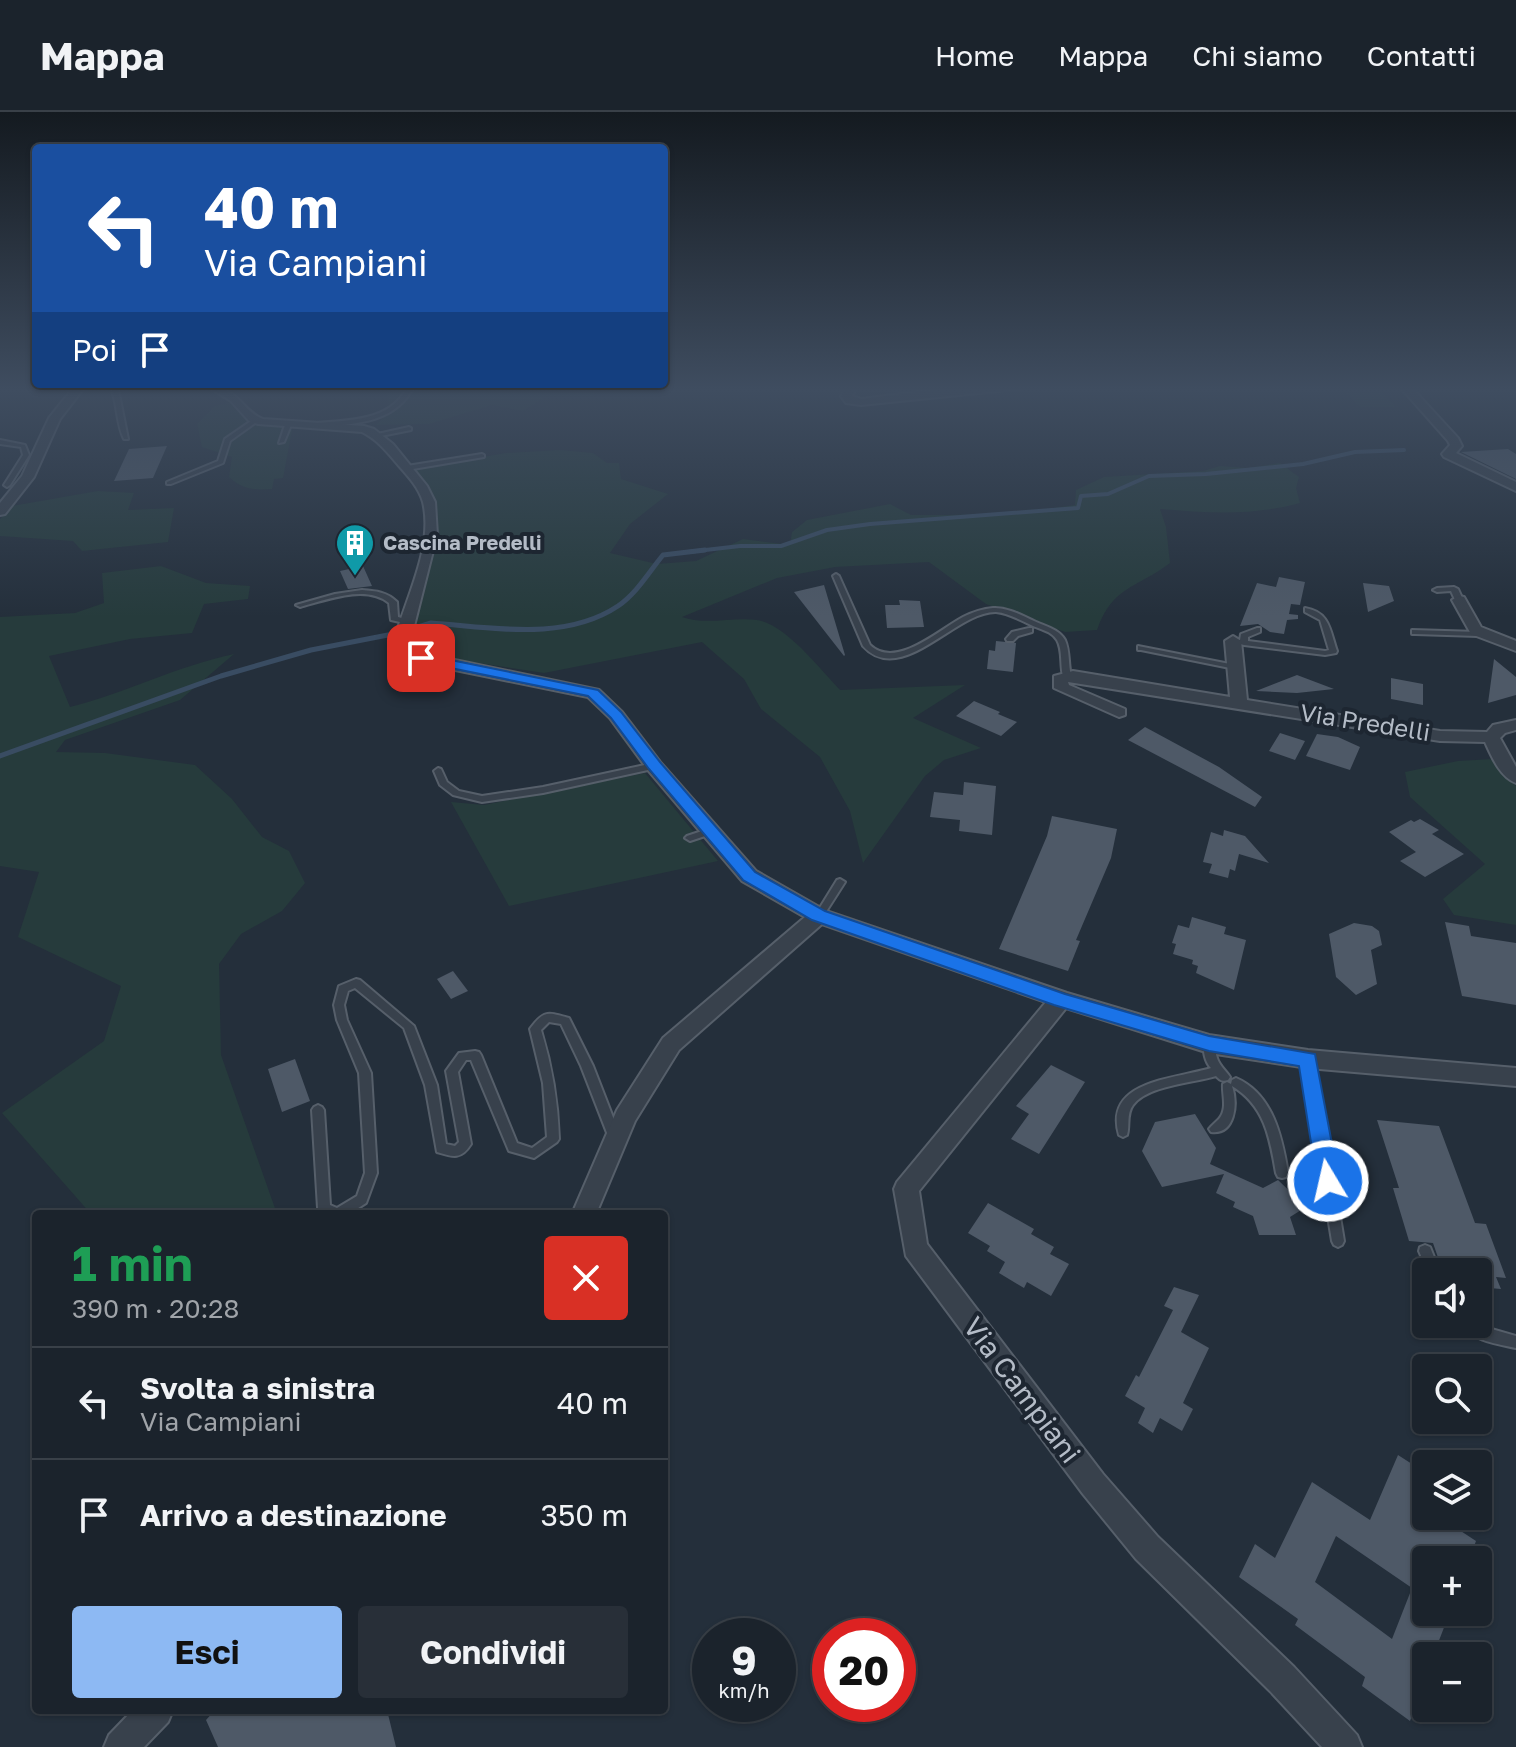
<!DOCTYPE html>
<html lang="it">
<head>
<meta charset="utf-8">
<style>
	body { margin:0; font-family:"Golos Text",sans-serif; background:#282f38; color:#f1f3f6; height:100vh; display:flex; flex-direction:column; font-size:30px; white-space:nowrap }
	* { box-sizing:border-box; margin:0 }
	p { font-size:26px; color:#a0a4a9 }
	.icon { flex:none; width:44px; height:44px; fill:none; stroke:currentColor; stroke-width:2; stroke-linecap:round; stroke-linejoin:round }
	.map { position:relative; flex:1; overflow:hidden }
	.details { position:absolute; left:32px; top:1098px; width:636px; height:504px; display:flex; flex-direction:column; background:#1b232c; border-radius:8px; box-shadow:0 2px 6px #0004,0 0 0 2px #394048 }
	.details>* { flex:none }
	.top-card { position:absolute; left:32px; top:32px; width:636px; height:244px; border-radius:8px; box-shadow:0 2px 6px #0004,0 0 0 2px #394048; background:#1a4fa0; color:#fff; overflow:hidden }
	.buttons { position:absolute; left:1412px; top:1146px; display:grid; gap:16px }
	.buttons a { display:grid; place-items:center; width:80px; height:80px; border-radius:8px; background:#1b232c; box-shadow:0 2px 6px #0004,0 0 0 2px #394048; font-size:40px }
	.speed { position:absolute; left:692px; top:1506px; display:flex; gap:16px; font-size:40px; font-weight:700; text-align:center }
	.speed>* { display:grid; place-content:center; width:104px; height:104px; border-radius:50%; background:#1b232c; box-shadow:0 2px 6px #0004,0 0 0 2px #394048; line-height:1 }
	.speed small { font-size:20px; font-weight:400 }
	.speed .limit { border:12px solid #d22; background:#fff; color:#111 }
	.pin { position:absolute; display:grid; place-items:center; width:68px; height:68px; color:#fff; margin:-34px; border-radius:16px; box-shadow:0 4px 12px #0006 }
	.me { position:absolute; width:88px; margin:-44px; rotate:351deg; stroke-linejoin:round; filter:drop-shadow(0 0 6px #0008) }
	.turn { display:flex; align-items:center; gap:28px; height:168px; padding:0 40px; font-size:36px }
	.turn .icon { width:104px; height:104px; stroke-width:2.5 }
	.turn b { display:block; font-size:56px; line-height:68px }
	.then { display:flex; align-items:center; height:76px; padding:0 40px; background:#0003; gap:16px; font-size:30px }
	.round { display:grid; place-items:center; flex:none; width:84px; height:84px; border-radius:8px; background:#282f38 }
	.headline { display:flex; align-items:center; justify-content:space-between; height:136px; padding:0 40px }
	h1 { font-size:48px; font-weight:700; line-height:60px; color:#1e9e55 }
	.button { display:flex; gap:16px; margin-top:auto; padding:16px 40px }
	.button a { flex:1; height:92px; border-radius:8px; background:#8db9f3; color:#111; font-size:32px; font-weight:700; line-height:92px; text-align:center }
	.button a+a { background:#282f38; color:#f1f3f6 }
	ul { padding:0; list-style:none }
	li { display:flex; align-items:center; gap:24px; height:112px; padding:0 40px; border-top:2px solid #394048 }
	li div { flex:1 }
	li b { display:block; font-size:30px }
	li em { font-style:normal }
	header { display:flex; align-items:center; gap:48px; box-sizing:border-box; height:112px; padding:0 40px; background:#1b232c; border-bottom:2px solid #394048 }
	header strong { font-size:38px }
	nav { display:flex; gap:44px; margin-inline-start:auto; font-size:28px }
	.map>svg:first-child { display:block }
	.green { fill:#263b3c }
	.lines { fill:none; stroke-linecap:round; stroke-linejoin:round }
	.stream-far1 { stroke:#394c62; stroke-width:4 }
	.stream { stroke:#394c62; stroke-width:5 }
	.building { fill:#4e5967; fill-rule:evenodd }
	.lane-casing { stroke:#565f6a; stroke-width:4 }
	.street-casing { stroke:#565f6a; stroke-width:4 }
	.lane { fill:#38414c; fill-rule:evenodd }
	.street { fill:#38414c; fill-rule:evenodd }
	.route { fill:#1a73e8; stroke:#114b97; stroke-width:2 }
	.labels { text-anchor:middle; stroke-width:8; stroke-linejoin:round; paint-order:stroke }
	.far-poi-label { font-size:20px; font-weight:bold; fill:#b4bcc7; stroke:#1d2631; text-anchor:start }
	.street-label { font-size:24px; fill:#b4bcc7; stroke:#1d2631 }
	.near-street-label { font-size:28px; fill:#b4bcc7; stroke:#1d2631 }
</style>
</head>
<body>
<header>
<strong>Mappa</strong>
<nav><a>Home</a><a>Mappa</a><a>Chi siamo</a><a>Contatti</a></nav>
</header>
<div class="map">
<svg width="1516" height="1635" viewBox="0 0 1516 1635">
	<rect width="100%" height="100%" fill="#242f3b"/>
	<path class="green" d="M387,276H595L594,284H547L523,299L492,293L429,312L376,313L389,300Z
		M1342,276H1377L1396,295H1360Z
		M232,290L250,310L292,318L283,366L274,367L272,377C254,378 243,378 229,365L232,345L202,335L197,312L215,294Z
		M560,338L593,341L607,351H619L621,367L668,382L630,412L610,441L657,452L696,449L743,427L790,433L792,420L807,408L890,392L911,403H943L1011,402L1075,393L1076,378L1104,365L1203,359L1220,354L1248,356L1280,351L1299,365L1296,376L1300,391C1253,404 1209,401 1160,397L1166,415L1170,451C1136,477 1113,473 1097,518L1065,520L986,492L929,450L835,455L777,466L682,505C708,515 746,501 767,511C793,522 821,558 840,578L965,573L913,606L981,636L944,648L925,664L863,751L850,699L820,645L761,597L744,567L702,530L544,561L445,546L419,537C400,504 450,432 434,389C430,378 420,367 414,357L506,341Z
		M98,379L134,381L128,398L174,396L168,430L82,439L73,429L0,424V407L12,394Z
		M161,454L206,471L250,474L248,487L204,492L192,521L130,527L49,544L70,595C126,581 177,554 234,542L180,588L65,628L56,640L105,641L195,653L232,687L262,725L289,739L305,771L282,799L241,822L219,852L221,943L277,1102H91L2,1001L104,929L121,874L18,825L39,760L0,754V505L75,501L104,491L102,461Z
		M1493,647L1516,674V813L1454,803L1443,787L1485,752L1410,685L1405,660L1458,649Z
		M645,661L718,749L509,794L451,690L484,693Z"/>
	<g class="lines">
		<path class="stream-far1" d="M688,440L740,434H781L827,418L870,412L1078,396L1081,384L1108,382L1149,364L1206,362L1303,352L1355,340L1404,338"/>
		<path class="stream" d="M418,515L431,511C492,515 564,530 618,494C637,481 649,460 663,443L705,438
			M0,644L221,564L311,538L393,522"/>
	</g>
	<path class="building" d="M167,334L153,366L114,369L129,337Z
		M1508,337L1516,342V367L1461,340Z
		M363,454L372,474L348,477L340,459Z
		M1279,465L1305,470L1300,493L1291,492L1289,502L1298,503V507L1287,508L1284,522L1270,520L1258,512L1240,514L1257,471L1276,475Z
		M1363,471L1389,474L1394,489L1368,500Z
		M824,473L845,543L844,544L794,480Z
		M899,488L920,489L924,515L887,516L885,493H900Z
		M996,529L1016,531L1013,560L987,557L989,538L995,539Z
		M1494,547L1516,565V583L1488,591Z
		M1297,563L1334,577L1297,581L1256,579Z
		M1391,566L1423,572V593L1391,587Z
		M974,589L1000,600L998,602L1017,610L1001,624L956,604Z
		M1145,615L1219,655L1262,685L1255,695L1128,628Z
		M1280,621L1305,629L1295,648L1269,639Z
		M1317,622L1338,625L1360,635L1350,658L1306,644Z
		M964,670L996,674L992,723L959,719L960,708L930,705L934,680L963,683Z
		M1052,704L1117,717L1111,746L1076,828L1080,829L1068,859L999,837L1047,724Z
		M1420,707L1439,718L1432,722L1464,742L1425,765L1400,749L1416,740L1389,720L1411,708L1414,710Z
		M1224,718L1245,724L1269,751L1239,742L1235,759L1230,757L1228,766L1209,761L1212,752L1203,750L1211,720L1223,724Z
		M1192,805L1226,815L1224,822L1246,828L1234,878L1196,861L1198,854L1192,852L1193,848L1173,842L1176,832L1172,831L1178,813L1189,816Z
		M1445,810L1469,814L1471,824L1516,831V893L1462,884Z
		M1354,811L1372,814L1379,819L1382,833L1371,838L1377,872L1356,883L1336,865L1329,822Z
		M453,859L468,879L451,887L437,867Z
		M295,947L310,989L282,1000L268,957Z
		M1051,953L1085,970L1039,1042L1011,1027L1029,1002L1016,994Z
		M1195,1002L1216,1036L1210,1052L1263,1076L1278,1068L1306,1095L1290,1105L1296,1123H1259L1253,1104L1233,1095L1235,1090L1216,1081L1224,1062L1162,1075L1142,1039L1155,1010Z
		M1377,1008L1439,1014L1475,1111L1486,1112L1506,1166L1496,1165L1501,1177L1478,1175V1160H1443L1433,1131L1409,1129L1393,1076H1399Z
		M988,1091L1034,1117L1031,1122L1054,1135L1050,1142L1069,1152L1051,1184L1027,1170L1024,1176L999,1161L1005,1150L987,1139L990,1134L968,1121Z
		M1174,1175L1199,1183L1181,1220L1209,1236L1183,1291L1193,1297L1182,1319L1160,1306L1153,1321L1138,1311L1145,1296L1125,1284L1136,1263L1139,1265L1173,1198L1164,1194Z
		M1398,1343L1426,1361V1404H1438L1476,1429L1469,1448H1426V1500H1450L1433,1544H1426V1564L1410,1609L1362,1574L1365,1565L1295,1513L1298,1507L1239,1465L1255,1432L1275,1446L1312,1370L1370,1408ZM1336,1424L1412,1476L1392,1527L1315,1470Z
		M215,1598H387L396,1635H218L206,1608Z"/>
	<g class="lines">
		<g class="lane-casing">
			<path id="lane" d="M111,276H117L119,282L128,327H124C116,311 118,293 111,276Z
				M407,276H413C394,312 353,312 317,315L314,313L317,311C350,308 390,309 407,276Z
				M254,307L259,308L230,329L223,351L171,372H167V370L218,349L225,327Z
				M288,311L291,313L284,330L279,331L285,313Z
				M409,315L411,316V318L376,325L373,323Z
				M0,328L25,333L29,343L10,373L7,375L4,373L23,343L21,335L0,332Z
				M482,342L484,343V345L407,358L404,356L407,354Z
				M836,462L839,464L870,533C896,558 940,517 963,505C973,500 982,497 993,496C1007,495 1021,503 1034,509C1044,514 1059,517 1065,528C1070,539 1068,552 1071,564L1067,566L1063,564C1060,553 1063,538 1057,528C1052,519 1039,517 1031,513C1020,508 1008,501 996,500C956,499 901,576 863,534L833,464Z
				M1454,475L1458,477L1463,488L1462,490H1456L1451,479L1437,480L1433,478L1437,476Z
				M362,478C376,479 387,480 397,490L398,505L409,508V512L391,508L389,491C366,472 326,488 300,495L296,493L335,482Z
				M1305,496C1330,500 1330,519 1337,539L1336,541L1325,543L1244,533L1229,529L1233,527L1240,528L1241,522L1257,516H1260V520L1248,525V529L1325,539L1329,538L1320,508L1305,500Z
				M1029,516H1032V520L1018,524L1013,529H1007L1006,527L1012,520Z
				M1412,518L1478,520L1482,522L1478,524L1415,522H1412Z
				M1138,534L1235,553L1239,555L1235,557L1141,538H1138Z
				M654,651L657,652L658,654L657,656L543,681L482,690L453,683L440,673L434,659L438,656L441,657L447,670L459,679L482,684L543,675Z
				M711,716L716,719L714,721L690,729L685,726L687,724Z
				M840,767L845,770L822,806H816L814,804L816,802L837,768Z
				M356,867L360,868L414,914L437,973L446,1032L455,1034L459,1030L446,959L459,941L475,939L479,940L481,943L517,1031L532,1036L547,1025L543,971L530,917C544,898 547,900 569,906L593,954L621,1026L619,1029L615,1031L611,1029L609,1026L581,954L561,912L549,910L541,918C552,954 558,990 559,1027L557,1030L534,1046L509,1039L471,948H466L458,960L471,1032C461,1048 453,1045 437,1040L425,973L404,916L355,876L348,879L344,893L347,908L371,961L377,1061L366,1091L349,1102H324L320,1100L318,1096L312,998L314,995L318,993L322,995L324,998L330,1093L337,1096L357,1084L365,1061L359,961L337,908L334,893L339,874Z
				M1209,928L1213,929C1215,935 1215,940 1217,946C1219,953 1226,959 1230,965L1228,968C1222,970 1220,968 1216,964C1194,971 1148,973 1133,993C1126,1002 1130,1014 1127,1023L1123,1025L1119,1023C1103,968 1176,967 1211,956C1205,950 1202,937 1205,929Z
				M1308,943L1312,944L1314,947L1344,1129L1342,1133L1338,1135L1334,1133L1332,1129L1302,947L1304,944Z
				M1236,966C1273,982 1282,1025 1288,1061L1286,1065L1282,1066L1278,1065L1276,1061C1270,1026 1265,994 1232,974C1238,992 1235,1023 1211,1020L1209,1017C1212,1013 1216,1010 1219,1007C1228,996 1222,983 1223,972L1227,970L1231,972L1232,968Z
				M1425,1133L1430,1135L1440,1160H1428L1419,1139L1420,1135Z
				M1478,1211L1488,1216L1516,1224V1236C1498,1232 1472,1229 1461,1212H1478Z"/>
		</g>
		<g class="street-casing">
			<path id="street" d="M73,276H84L60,307L34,365L5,402L0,403V391L22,364L49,306Z
				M210,276C241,276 240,298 263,307L364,314L374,317L393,332L427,374L435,390L437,423L410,530L426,542L599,578L622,600L660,650L756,759L826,799L1067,881L1209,923L1308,938L1516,956V974L1308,956L1209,941L1066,896L919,1079L927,1132L1103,1362L1158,1425L1294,1555L1357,1623L1362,1635H1322L1270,1579L1136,1447L1083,1382L906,1144L894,1077L897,1070L1046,890L822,812L679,938L635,1009L596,1102H572L617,998L663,926L805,805L742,769L648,658L610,606L588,585L421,551L403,541L394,530C405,487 434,435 423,390C419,376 408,364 399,354C388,341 378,328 362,320L258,312L249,309L231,289Z
				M845,276H856L852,284L861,287L942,277L1029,276L861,293L846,291L841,284Z
				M1401,276H1412L1458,326L1462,334L1456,341L1516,370V379L1444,345L1442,342L1450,333L1448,329Z
				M1459,484L1464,485L1481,515L1516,529V539L1471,522L1452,488Z
				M1233,524L1241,529L1247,588L1440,619L1487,620L1493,613L1516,608V618L1505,621L1500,626L1516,655V671C1500,665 1492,645 1485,630L1440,629L1068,570L1069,573L1125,597V603L1119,605L1054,576V564L1073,559L1230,585L1225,529Z
				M133,1598H173L168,1610L144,1635H104L109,1623Z"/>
		</g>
		<use href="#lane" class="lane"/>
		<use href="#street" class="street"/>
	</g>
	<linearGradient id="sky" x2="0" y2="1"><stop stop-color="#141a20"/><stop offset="0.55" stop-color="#3f4d60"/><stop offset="1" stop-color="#3f4d60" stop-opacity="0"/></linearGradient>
	<rect width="1516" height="505" fill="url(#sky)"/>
	<path class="route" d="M421,542L598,578L621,600L660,650L755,760L825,799L1065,882L1209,924L1315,942L1339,1069L1336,1076L1328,1078L1320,1076L1317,1069L1299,954L1209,939L1054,893L812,808L743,768L649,657L611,606L588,584L416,549L414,546Z"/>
	<defs>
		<g id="building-pin" transform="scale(2)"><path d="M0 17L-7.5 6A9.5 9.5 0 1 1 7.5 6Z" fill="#0f9aa8" stroke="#1d2631"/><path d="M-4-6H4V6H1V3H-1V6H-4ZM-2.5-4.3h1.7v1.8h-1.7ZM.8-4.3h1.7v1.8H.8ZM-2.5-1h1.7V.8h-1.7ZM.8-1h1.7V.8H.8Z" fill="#fff"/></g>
	</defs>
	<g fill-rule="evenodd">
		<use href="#building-pin" x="355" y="431"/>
	</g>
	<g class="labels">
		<g class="far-poi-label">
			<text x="383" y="438">Cascina Predelli</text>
		</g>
		<g class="street-label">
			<text transform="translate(1365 611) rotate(9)" y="8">Via Predelli</text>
		</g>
		<g class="near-street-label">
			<text transform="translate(1022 1278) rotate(53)" y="10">Via Campiani</text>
		</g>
	</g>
</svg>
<div class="buttons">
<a><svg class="icon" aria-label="sound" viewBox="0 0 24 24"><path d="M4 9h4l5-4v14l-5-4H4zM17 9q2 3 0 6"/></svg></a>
<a><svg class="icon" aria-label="search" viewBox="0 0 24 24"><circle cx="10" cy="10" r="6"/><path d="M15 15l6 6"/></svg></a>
<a><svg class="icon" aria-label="layers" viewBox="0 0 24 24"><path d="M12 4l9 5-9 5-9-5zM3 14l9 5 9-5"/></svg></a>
<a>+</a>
<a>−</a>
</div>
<div class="speed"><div>9<small>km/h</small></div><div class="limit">20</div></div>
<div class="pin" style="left:421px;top:546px;background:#d93025"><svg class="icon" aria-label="arrive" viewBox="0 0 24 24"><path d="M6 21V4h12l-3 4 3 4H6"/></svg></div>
<svg class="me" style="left:1328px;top:1069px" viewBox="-20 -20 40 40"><circle r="17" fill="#1a73e8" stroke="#fff" stroke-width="3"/><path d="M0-11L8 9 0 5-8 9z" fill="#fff"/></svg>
<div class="top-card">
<div class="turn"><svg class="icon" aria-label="left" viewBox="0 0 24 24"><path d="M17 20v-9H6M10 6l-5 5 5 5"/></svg><div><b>40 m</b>Via Campiani</div></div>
<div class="then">Poi<svg class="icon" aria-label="arrive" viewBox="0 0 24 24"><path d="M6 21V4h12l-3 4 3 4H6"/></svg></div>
</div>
<section class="details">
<div class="headline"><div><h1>1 min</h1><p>390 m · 20:28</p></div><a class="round" style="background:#d93025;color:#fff"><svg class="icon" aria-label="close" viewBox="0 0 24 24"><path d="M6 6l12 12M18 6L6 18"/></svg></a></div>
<ul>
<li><svg class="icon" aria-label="left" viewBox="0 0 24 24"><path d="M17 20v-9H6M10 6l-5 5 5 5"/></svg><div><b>Svolta a sinistra</b><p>Via Campiani</p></div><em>40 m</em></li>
<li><svg class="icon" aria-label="arrive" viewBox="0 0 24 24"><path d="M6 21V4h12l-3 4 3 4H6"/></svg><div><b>Arrivo a destinazione</b></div><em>350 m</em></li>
</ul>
<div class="button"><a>Esci</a><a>Condividi</a></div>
</section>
</div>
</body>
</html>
